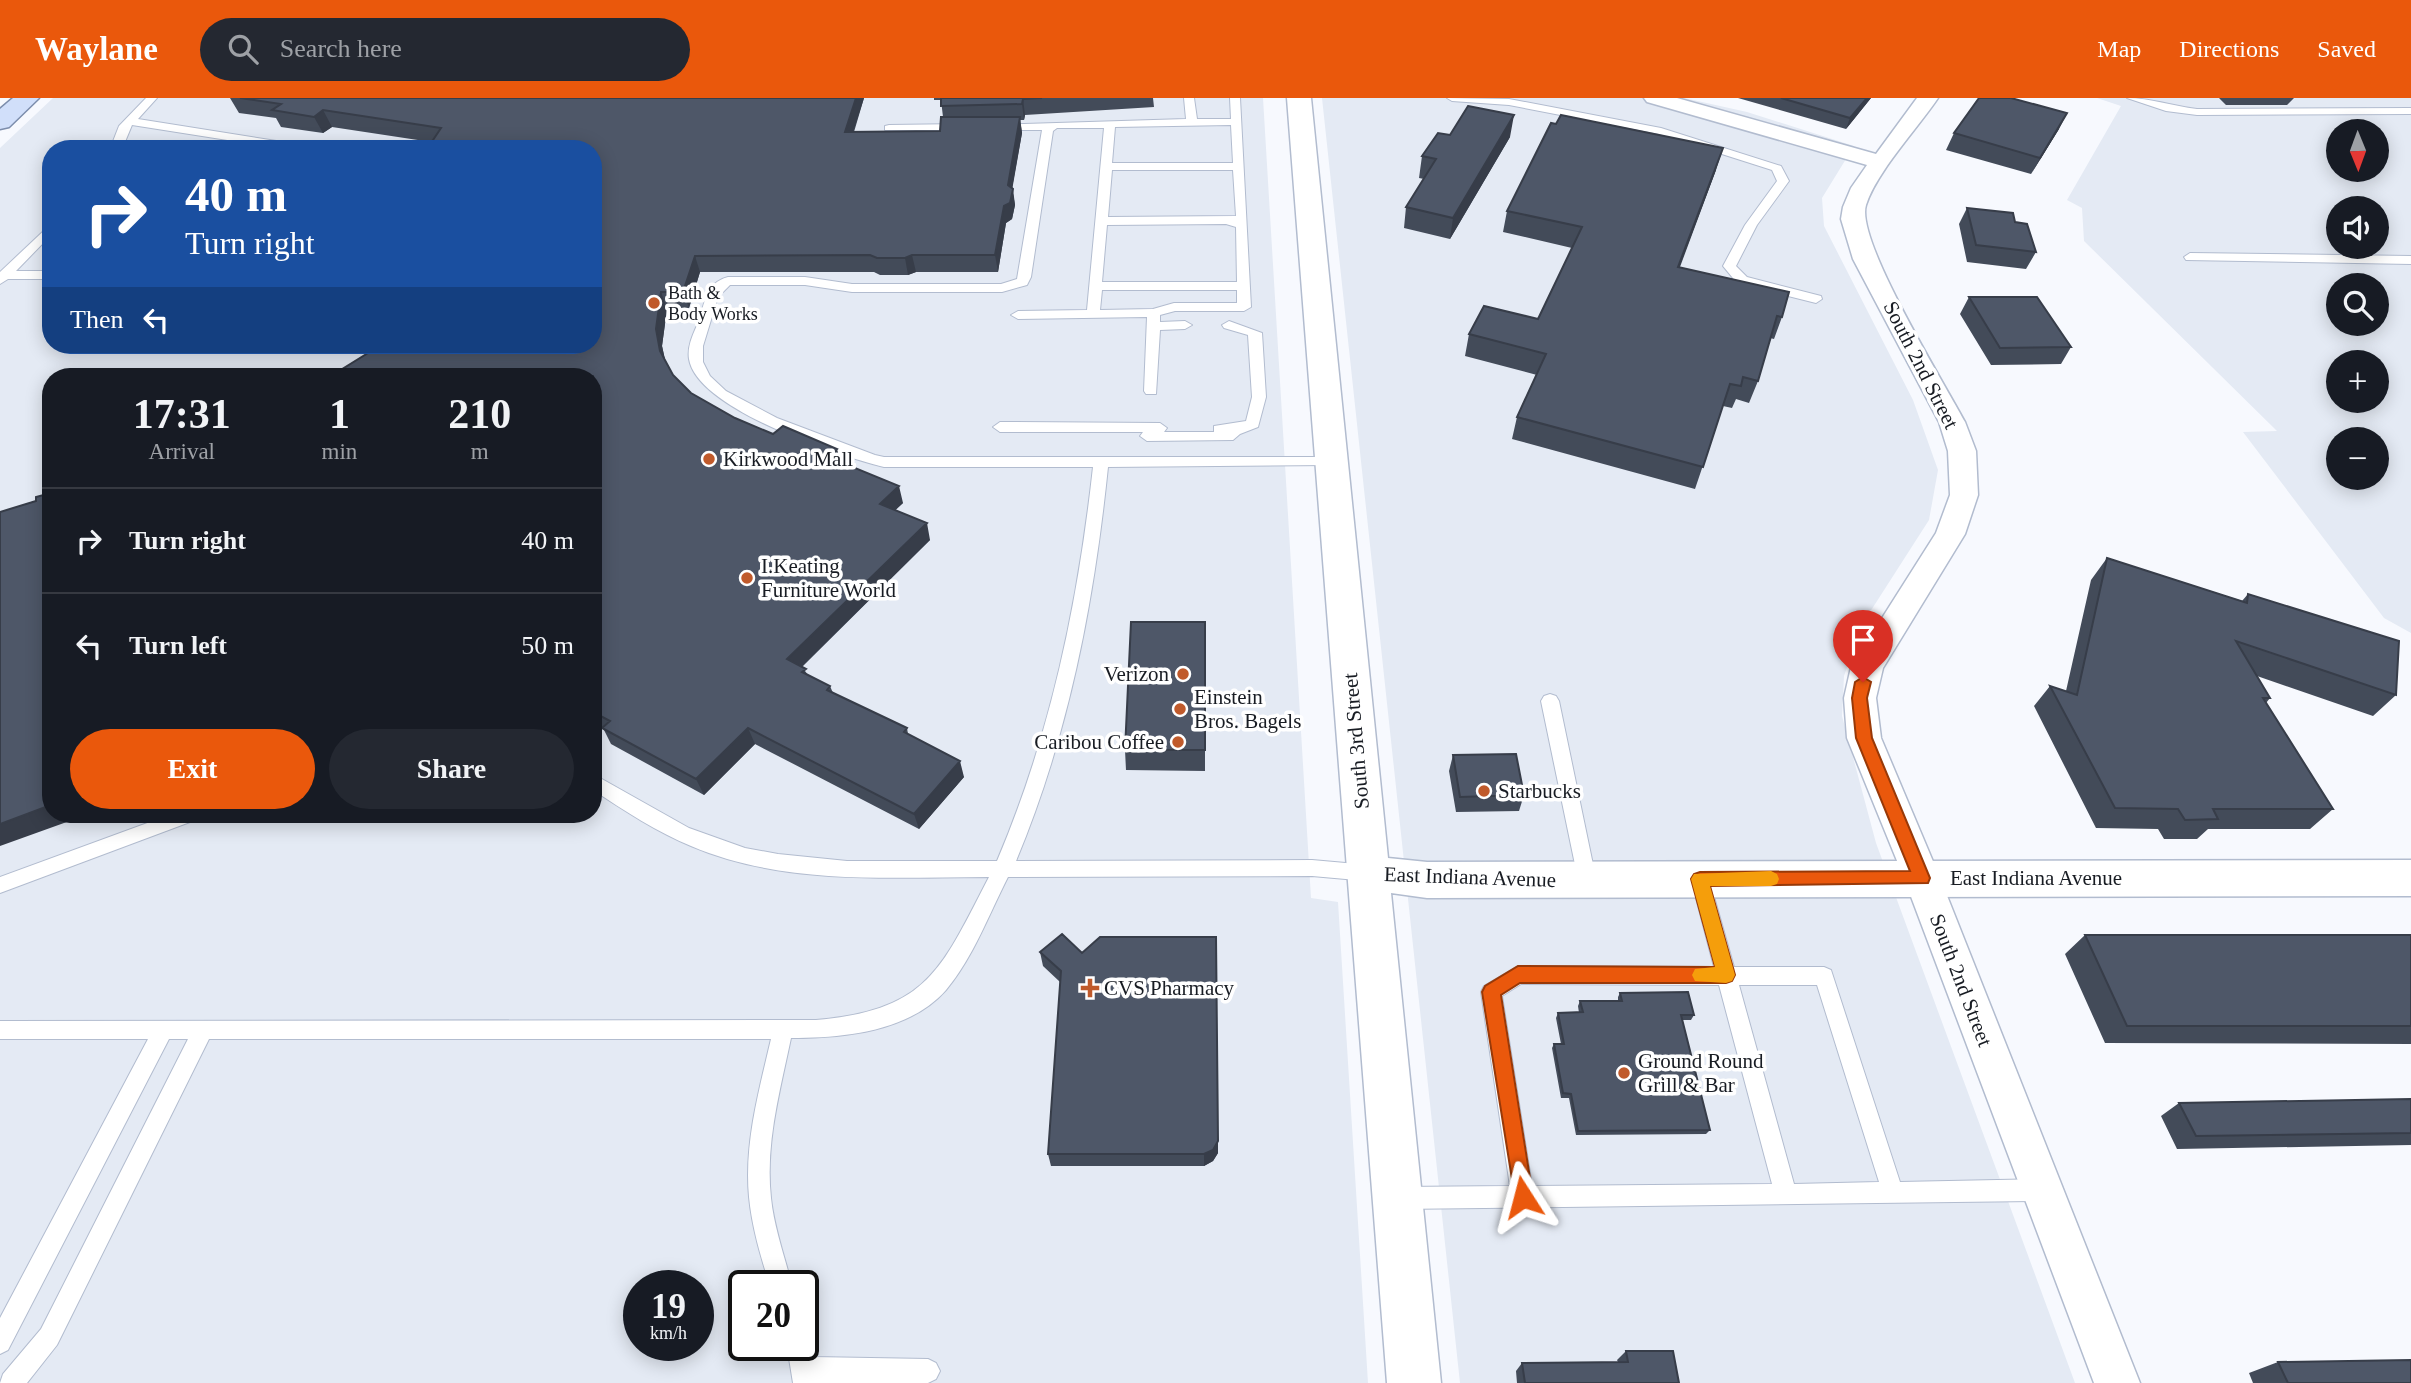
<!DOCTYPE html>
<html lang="en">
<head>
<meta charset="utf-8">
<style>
	body { margin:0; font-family:Georgia,serif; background:#242831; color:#f1f3f6; height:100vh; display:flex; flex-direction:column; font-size:26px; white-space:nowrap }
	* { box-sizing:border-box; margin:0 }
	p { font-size:23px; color:#9ea1a6 }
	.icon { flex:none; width:38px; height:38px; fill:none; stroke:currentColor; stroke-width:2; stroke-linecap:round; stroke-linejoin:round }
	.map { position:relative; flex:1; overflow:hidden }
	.sheet { position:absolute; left:42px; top:270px; width:560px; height:455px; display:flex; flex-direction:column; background:#171b24; border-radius:28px; box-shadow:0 4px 18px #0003 }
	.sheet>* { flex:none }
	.guide { position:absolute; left:42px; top:42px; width:560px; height:214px; border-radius:28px; box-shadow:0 4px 18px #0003; background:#1a4fa0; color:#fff; overflow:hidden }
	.needle { width:46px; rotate:179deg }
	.fabs { position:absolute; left:2326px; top:21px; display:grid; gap:14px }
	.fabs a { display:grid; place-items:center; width:63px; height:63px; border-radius:50%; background:#171b24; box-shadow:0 4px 18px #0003; font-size:35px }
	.speed { position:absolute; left:623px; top:1172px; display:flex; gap:14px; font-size:35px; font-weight:700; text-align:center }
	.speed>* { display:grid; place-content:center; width:91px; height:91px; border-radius:50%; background:#171b24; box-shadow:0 4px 18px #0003; line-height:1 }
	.speed small { font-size:18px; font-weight:400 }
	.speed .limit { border:4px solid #111; border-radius:10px; background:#fff; color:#111 }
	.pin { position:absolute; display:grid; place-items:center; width:60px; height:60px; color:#fff; margin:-72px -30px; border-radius:50% 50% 50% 0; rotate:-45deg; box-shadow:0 0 7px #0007 }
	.pin .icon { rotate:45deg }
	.me { position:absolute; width:77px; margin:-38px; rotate:351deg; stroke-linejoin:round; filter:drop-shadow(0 0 5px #0008) }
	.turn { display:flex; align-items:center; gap:24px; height:147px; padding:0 28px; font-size:32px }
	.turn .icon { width:91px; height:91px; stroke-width:2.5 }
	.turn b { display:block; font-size:49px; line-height:60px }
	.then { display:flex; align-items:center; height:66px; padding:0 28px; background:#0003; gap:14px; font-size:26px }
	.eta { display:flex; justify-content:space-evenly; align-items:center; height:119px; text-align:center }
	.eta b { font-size:42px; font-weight:700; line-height:49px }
	.cta { display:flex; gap:14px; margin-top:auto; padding:14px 28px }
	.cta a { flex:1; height:80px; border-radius:42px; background:#ea580c; color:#fff; font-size:28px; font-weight:700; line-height:80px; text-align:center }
	.cta a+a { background:#242831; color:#f1f3f6 }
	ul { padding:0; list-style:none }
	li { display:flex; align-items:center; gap:21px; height:105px; padding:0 28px; border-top:2px solid #363941 }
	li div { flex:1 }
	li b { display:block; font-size:26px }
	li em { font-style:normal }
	header { display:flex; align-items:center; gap:42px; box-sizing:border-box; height:98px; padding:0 35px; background:#ea580c; color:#fff }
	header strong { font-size:33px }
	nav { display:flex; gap:38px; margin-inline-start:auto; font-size:24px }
	.search { width:490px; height:63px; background:#242831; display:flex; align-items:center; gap:18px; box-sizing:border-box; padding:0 24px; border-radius:38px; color:#9ea1a6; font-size:26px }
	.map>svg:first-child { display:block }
	.built { fill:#e4eaf4; fill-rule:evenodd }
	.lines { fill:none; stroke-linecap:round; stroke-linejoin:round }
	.lane-casing { stroke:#b2bccf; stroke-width:2 }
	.street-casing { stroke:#b2bccf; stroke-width:3 }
	.secondary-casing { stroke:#b2bccf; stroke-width:3 }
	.primary-casing { stroke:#7c8dac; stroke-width:3 }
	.lane { fill:#fff; fill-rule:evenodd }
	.street { fill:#fff; fill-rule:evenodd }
	.secondary { fill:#fff; fill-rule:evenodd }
	.primary { fill:#d1dffa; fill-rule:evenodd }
	.wall { fill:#434b59 }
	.shaded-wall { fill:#373d49 }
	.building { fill:#4e5768; stroke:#373d49; stroke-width:2 }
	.route { fill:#ea580c; stroke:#983908; stroke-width:2 }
	.slow { fill:#f59e0b }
	.poi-dot { fill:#c05a2b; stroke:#fff; stroke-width:2.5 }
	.labels { text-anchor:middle; stroke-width:7; stroke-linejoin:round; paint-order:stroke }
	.far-poi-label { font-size:18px; fill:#181c23; stroke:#fff; text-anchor:start }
	.street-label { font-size:21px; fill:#181c23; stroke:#fff }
	.poi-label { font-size:21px; fill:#181c23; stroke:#fff; text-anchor:start }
</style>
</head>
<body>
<header>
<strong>Waylane</strong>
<div class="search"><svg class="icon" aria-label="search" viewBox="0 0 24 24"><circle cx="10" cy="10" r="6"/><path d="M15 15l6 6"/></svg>Search here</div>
<nav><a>Map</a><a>Directions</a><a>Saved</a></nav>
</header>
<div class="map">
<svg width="2411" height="1285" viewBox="0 0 2411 1285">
	<rect width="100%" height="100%" fill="#f7f9fe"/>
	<path class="built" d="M53,0H1263L1311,800L1338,804L1368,1285H0V50ZM51,51H593V247H51ZM51,278H593V716H51ZM639,1188H698V1248H639ZM744,1188H803V1248H744Z
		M1322,0H1684L1747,14L1854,48L1822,100L1824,128L1913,302L1938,372L1929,422L1861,528L1844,578L1842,618L1876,745L2075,1285H1460Z
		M2097,0H2411V535L2384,520L2243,334L2277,333L2084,143L2082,110L2067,102L2121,8ZM2338,33H2376V72H2338ZM2338,110H2376V149H2338ZM2338,187H2376V226H2338ZM2338,264H2376V303H2338ZM2338,341H2376V380H2338Z"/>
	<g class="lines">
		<g class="lane-casing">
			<path id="lane" d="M146,0H157L138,21L308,48L314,51H285L132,27L122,51H110L119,28Z
				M1184,0H1194L1197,21H1231L1230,0H1240L1251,209L1244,213H1175L1160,217V224L1185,223L1192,227L1185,231L1160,232L1156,296H1146L1144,293L1147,219L1018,221L1011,217L1018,213L1087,212L1104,30H1057L1053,33L1031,179L1027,187L1002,194H852L805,187H730L718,199L703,248V264L710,278L726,293L777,320L875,357L884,359H1336L1338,362L1336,365L1331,367L1108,369C1094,505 1069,636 1016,763L1312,762L1368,767L1375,769L1377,775L1375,781L1368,783L1312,778L1008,779C989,816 973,860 946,892C909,934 843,940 791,940C780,993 765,1046 771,1100C774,1130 785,1159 792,1188H770C761,1159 752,1130 749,1099C744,1045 759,993 771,941H209L57,1247L27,1285H0L3,1276L41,1231L188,941H169L8,1252L0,1256V1220L148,941H0V923L816,922C929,912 941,871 989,779C890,779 785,788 691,748C657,734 625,713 593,692V676L689,730L745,750L778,756L847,763H997C1051,636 1078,505 1093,369H884C839,358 697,311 689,261C687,249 693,236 698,225C705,206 705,185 728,179H805L852,186H1001L1017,181L1042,32H998L994,31V27L1186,21ZM1231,27L1233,65H1112L1115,29ZM1112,72H1233L1236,118L1108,119ZM1226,126L1236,129L1237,184H1102L1107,127ZM1102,192H1237V205H1174L1153,211L1100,212Z
				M1447,0L1509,1L1661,30L1781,68L1789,83L1757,127L1736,168L1747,179L1821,198L1822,201L1816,205L1737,185L1723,168L1745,127L1777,83L1772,72L1659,36L1509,7L1452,3Z
				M2127,0C2150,0 2173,8 2197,11L2411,10V16L2197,17L2166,13Z
				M889,27L963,26L969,29L963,32H885V28Z
				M51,126V137L16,173H51V181H8L0,186V174Z
				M2190,155L2411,158V166L2186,162L2184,159Z
				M1229,223L1262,235L1266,299L1258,329L1240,336L1233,342L1147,343L1140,338L1143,334H1000L993,329L1000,324L1160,325L1167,330L1164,334H1214V328L1246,323L1252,299L1248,237L1224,230L1222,227Z
				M1550,596L1556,598L1559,603L1596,781L1594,787L1587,789L1580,787L1578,781L1541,603L1544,598Z
				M172,716H201L198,721L0,795V779Z
				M1700,773L1707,775L1709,781L1734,869H1824L1831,872L1900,1084L2043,1081L2051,1084L2054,1092L2051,1100L2043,1103L1399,1111L1391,1108L1388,1100L1391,1092L1399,1089L1510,1088L1481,894L1484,888L1518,868L1714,869L1691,781L1693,775ZM1521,886L1719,887L1772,1086L1532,1088L1502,898ZM1739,887H1817L1879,1084L1794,1086Z
				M803,1238L807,1240L813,1259L928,1261L936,1265L940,1273L936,1281L928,1285H793L787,1248H803Z"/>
		</g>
		<g class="street-casing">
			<path id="street" d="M1644,0H1677L1876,56L1917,0H1938C1918,30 1877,73 1866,107C1855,142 1945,286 1965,324L1976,353L1978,397L1965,436L1883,570L1876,600L1881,640L1940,780L2140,1285H2094L1904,780L1847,640L1844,600L1851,569L1936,435L1950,397L1948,353L1939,324L1853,161L1841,121L1843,109L1851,90L1867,67L1647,4Z"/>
		</g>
		<g class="secondary-casing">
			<path id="secondary" d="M1287,0H1311L1388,760L1427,764L2411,762V798L1427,800L1391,795L1441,1285H1387Z"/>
		</g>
		<g class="primary-casing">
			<path id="primary" d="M13,0H39L9,29L0,31V11Z"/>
		</g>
		<use href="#lane" class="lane"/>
		<use href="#street" class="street"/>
		<use href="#secondary" class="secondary"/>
		<use href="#primary" class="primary"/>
	</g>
	<path class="wall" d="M230,0H864L854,34L940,33L943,19L941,2H934V0H1153L1154,9L1025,17L1024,22H1020L1022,35L1012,90L1015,107L1012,121L1006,125L998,174H916L908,177H880L874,174H700L689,210L667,211L662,248L665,262L673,277L691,295L735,320L841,364L903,405L895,412L930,442L802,569L808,577L830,588L833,595L907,630L908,636L964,679L919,731L755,646L704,697L611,646L603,630L593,625V51L431,44L332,29L323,35L281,29L276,20L239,15Z
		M1738,0H1871L1846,31Z
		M2219,0H2294L2287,7H2226Z
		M2059,31L2031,76L1946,52L1954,35Z
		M1450,37L1510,39L1450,141L1404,130L1406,109L1424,81L1419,80L1422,58Z
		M1716,72L1680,169L1782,219L1774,241L1770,240L1758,283L1749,305L1736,301L1732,310L1723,308L1695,391L1512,341L1517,319L1537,277L1465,258L1469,236L1538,221L1572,150L1503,134L1507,113Z
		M1967,110L2015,124L2036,154L2026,171L1967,164L1959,126Z
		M1969,199L2071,249L2061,266L1991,267L1960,216Z
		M2107,460L2242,503L2248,496L2396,597L2373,618L2257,578L2270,600L2266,605L2333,711L2310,731H2208L2197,741H2164L2158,731L2096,730L2034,608L2050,588L2066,593L2091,482Z
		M1205,524V673L1126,672L1125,652Z
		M1453,657L1524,697L1519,713L1456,714L1449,673Z
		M1062,836L1218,1055L1213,1063L1204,1068H1051L1048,1056L1060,884L1043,868L1040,854Z
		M2085,837H2411V946L2105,945L2065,856Z
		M1620,895L1694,917L1691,922H1682L1710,1032L1706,1036L1576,1037L1569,1000H1561L1552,950L1554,946H1561L1556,920L1558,915H1579L1578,908L1580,903H1618V899Z
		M2411,1001V1047L2177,1051L2161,1018L2179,1005Z
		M1626,1253L1679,1285H1517L1516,1273L1522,1265L1618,1264L1617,1262Z
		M2278,1264L2411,1285H2253L2249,1275Z"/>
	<path class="shaded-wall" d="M856,0H864L848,50L845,34Z
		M1867,0H1871L1846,31L1850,20Z
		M1023,1L1025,17L1024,22L1022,6Z
		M323,12L332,29L323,35L314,19Z
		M2067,15L2059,31L2031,76L2040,60Z
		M1514,17L1510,39L1450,141L1453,120Z
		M1020,19L1022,35L1010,104L1008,87Z
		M1723,50L1716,72L1671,191L1678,169Z
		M1013,91L1015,107L1012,121L1006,125L998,174L995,157L1004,108Z
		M912,157L916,174L908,177L905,160Z
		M695,158L700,174L689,210L683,194Z
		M661,194L667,211L662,248L667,270L660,253L656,231Z
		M837,351L842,368L828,359Z
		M899,388L903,405L884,423L880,406Z
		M927,425L930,442L793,577L787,561Z
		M748,630L755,646L704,697L696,681Z
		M960,663L964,679L919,731L914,716Z
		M51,707V716H89L0,748V726Z
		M1218,1043V1055L1213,1063L1204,1068V1056Z"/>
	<path class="building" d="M240,0H856L845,34L940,33L941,19H1020L1008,87L1013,91L1010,105L1004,108L995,157H912L905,160H877L870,157L695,158L683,194H661L656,231L660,253L673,277L691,295L735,320L773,336L783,328L837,351L828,359L899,388L880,406L927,425L787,561L806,571L802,574L830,588L827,592L907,630L904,634L960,663L914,716L748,630L696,681L602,630L610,623L593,614V278H331L381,247H593V51H427L441,30L323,12L314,19L272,12L281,6Z
		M941,0H1042L1023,1L1022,6L941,8Z
		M1781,0H1867L1850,20Z
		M1979,0H2011L2067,15L2040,60L1954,35Z
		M1468,8L1514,17L1453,120L1406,109L1436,61L1422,58L1438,35L1450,37Z
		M1561,17L1723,50L1678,169L1789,194L1782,219L1777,218L1758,283L1743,279L1741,288L1730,286L1703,369L1517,319L1546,256L1469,236L1484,208L1538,221L1582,129L1507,113L1551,25L1556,26Z
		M1967,110L2013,115L2015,124L2027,126L2036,154L1976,147Z
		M1969,199H2037L2071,249L2000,250Z
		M51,395V707L0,726V414L36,403V399Z
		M2107,460L2247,505L2248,496L2399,543L2396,597L2236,543L2270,600H2263L2333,711H2213L2218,721L2185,722L2178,711L2115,710L2050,588L2077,597Z
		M1131,524H1205V652H1125Z
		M1516,656L1524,697L1460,699L1453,657Z
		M1062,836L1082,855L1100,839H1216L1218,1043L1213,1052L1204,1056H1048L1061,873L1040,854Z
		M2085,837H2411V928H2127Z
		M1688,894L1694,917H1681L1710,1032L1578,1033L1571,996L1563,995L1554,946H1564L1558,915L1583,914L1580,903H1622L1620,895Z
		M2411,1001V1035L2196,1038L2179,1005Z
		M1626,1253H1673L1679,1285H1525L1522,1265L1628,1264Z
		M2411,1262V1285H2288L2278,1264Z"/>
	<path class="route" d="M1863,579L1871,584L1867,600L1872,640L1930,780L1928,785L1710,788L1735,877L1732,883L1726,885H1520L1501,897L1533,1099L1530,1106L1523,1109L1516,1106L1482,894L1485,888L1518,868L1715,869L1691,781L1694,776L1700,774L1910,773L1856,640L1852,600L1855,584Z"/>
	<path class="slow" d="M1771,773L1777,776L1779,781L1777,786L1771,788H1710L1735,877L1732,883L1726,885L1695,883L1692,877L1695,871L1715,869L1691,781L1694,776Z"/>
	<g class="poi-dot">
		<circle cx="654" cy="205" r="7"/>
		<circle cx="709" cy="361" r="7"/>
		<circle cx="747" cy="480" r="7"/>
		<circle cx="1183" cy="576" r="7"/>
		<circle cx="1180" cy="611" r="7"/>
		<circle cx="1178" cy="644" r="7"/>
		<circle cx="1484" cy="693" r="7"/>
		<path d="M1086.5 879.5h7v7h7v7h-7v7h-7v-7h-7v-7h7z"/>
		<circle cx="1624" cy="975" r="7"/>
	</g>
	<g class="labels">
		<g class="far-poi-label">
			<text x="668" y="201">Bath &amp;<tspan x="668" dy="21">Body Works</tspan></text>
		</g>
		<g class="street-label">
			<text transform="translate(1921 267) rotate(63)" y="7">South 2nd Street</text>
			<text transform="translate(1356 643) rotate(-95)" y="7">South 3rd Street</text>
			<text transform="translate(1470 779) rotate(2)" y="7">East Indiana Avenue</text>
			<text x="2036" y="787">East Indiana Avenue</text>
			<text transform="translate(1961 882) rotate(69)" y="7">South 2nd Street</text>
		</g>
		<g class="poi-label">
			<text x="723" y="368">Kirkwood Mall</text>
			<text x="761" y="475">I.Keating<tspan x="761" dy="24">Furniture World</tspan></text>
			<text x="1169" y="583" text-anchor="end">Verizon</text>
			<text x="1194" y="606">Einstein<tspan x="1194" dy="24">Bros. Bagels</tspan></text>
			<text x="1164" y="651" text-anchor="end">Caribou Coffee</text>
			<text x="1498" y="700">Starbucks</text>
			<text x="1104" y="897">CVS Pharmacy</text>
			<text x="1638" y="970">Ground Round<tspan x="1638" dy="24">Grill &amp; Bar</tspan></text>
		</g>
	</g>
</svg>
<div class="fabs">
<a><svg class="needle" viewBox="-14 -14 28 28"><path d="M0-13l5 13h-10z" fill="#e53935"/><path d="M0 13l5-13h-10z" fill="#9ea1a6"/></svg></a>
<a><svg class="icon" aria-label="sound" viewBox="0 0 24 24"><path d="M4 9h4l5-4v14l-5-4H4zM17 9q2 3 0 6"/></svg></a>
<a><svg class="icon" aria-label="search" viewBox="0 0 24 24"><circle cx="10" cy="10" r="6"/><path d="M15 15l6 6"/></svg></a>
<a>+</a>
<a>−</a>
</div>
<div class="speed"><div>19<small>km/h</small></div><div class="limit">20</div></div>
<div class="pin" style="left:1863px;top:584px;background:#d93025"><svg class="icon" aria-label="arrive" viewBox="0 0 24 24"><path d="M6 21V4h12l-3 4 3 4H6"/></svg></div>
<svg class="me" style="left:1523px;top:1099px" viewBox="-20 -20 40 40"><path d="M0-17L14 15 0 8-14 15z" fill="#ea580c" stroke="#fff" stroke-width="4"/></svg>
<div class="guide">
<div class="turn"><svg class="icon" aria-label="right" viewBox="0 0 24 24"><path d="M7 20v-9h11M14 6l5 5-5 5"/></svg><div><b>40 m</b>Turn right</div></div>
<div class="then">Then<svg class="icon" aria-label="left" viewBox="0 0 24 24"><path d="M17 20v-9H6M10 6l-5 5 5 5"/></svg></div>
</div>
<section class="sheet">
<div class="eta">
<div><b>17:31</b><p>Arrival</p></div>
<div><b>1</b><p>min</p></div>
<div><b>210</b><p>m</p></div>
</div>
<ul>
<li><svg class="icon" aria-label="right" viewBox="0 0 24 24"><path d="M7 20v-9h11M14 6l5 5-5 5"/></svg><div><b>Turn right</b></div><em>40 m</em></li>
<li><svg class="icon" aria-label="left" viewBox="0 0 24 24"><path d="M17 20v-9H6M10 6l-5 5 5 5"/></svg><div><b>Turn left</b></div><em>50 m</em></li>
</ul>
<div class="cta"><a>Exit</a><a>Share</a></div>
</section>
</div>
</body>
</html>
